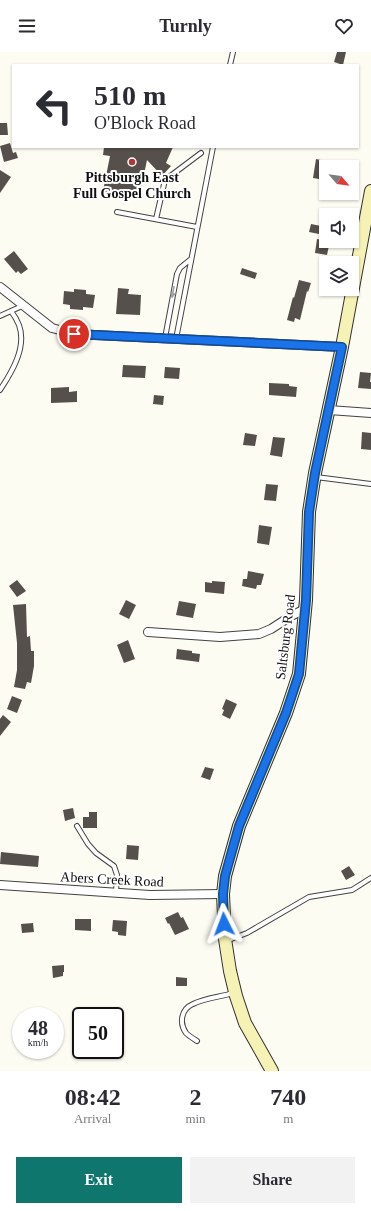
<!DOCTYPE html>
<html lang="en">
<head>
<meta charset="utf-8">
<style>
	body { margin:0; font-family:Georgia,serif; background:#f2f2f3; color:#2b2b33; height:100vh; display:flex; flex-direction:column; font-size:15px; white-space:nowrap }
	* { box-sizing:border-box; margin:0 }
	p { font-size:13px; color:#7c7c81 }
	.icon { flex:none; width:22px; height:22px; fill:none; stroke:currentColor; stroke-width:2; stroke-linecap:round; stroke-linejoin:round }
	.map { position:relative; height:1019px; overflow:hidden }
	.details { display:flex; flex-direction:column; background:#fff; flex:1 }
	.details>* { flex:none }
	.hud { position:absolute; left:12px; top:12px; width:347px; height:84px; border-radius:0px; box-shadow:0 1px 3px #0004; background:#fff; color:#2b2b33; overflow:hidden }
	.needle { width:26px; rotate:118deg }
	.fabs { position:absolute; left:319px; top:108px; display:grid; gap:8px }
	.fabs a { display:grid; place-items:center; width:40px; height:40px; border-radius:0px; background:#fff; box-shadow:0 1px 3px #0004; font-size:20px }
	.speed { position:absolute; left:12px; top:955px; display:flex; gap:8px; font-size:20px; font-weight:700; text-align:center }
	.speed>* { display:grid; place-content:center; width:52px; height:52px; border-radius:50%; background:#fff; box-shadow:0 1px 3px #0004; line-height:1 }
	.speed small { font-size:10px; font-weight:400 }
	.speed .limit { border:2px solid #111; border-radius:6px; background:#fff; color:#111 }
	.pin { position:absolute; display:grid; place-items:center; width:34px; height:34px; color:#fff; margin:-17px; border:2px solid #fff; border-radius:50%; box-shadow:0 1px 4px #0007 }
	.me { position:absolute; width:44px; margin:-22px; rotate:357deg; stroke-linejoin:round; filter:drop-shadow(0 0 3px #0008) }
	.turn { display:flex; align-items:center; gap:14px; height:84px; padding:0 16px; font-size:18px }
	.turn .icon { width:52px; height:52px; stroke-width:2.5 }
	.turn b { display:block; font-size:28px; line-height:34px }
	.eta { display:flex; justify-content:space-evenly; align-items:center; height:68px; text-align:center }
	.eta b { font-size:24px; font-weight:600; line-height:28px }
	.cta { display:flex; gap:8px; margin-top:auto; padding:8px 16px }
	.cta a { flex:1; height:46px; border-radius:0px; background:#0f766e; color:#fff; font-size:16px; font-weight:600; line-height:46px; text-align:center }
	.cta a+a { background:#f2f2f3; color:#2b2b33 }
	header { display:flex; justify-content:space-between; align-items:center; height:52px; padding:0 16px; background:#fff; font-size:18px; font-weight:600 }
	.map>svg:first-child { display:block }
	.building { fill:#56504c }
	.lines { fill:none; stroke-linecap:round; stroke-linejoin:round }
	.service-casing { stroke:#424242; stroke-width:6 }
	.minor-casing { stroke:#424242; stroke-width:10 }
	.secondary-casing { stroke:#313131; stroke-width:14 }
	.service { stroke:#fff; stroke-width:4 }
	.minor { stroke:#fff; stroke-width:8 }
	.secondary { stroke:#f6f1b5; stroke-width:12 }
	.oneway { fill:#9f9f9f }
	.route-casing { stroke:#114b97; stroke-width:10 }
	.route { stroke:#1a73e8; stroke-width:7 }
	.poi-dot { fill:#af3738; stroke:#fff; stroke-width:1.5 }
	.labels { text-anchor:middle; stroke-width:4; stroke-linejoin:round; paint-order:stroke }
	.poi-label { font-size:14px; font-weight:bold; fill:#0f0f0f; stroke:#fff }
	.street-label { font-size:14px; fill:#0f0f0f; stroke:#fff }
</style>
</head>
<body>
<header><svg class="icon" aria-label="menu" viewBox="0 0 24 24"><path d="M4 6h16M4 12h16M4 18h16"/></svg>Turnly<svg class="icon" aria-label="heart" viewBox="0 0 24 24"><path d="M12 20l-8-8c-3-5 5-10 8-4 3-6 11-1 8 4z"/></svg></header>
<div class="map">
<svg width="371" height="1019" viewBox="0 0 371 1019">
	<rect width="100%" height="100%" fill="#fdfcf2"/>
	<path class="building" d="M337,0H346L343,13L334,10Z
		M0,71H7L8,83H0Z
		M10,91L13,101L16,100L18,106L4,110L0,94Z
		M104,95H173L166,111L171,114L162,124L147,108L140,142L122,138L121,143L112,141V146L102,144L110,104L103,103Z
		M316,107L340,112L339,115H326L325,128L313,126Z
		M0,118L11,125L0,141Z
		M311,172L321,174L319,182L309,180Z
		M317,187L330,189L327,203L315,201Z
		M14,199L28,217L21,222L18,219L16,221L4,207Z
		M242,216L257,221L255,227L240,222Z
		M299,228L311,231L308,240L307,239L300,268L295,266L294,270L287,268L293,245L294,246Z
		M118,236L129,237L128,242L141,243L140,263L116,262Z
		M74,237L86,238V242L95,243L93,256L83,255V258L70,257V253L63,252L64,239L74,240Z
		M123,313L146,314L145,326L122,325Z
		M165,315L180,316L179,327L164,326Z
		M360,320L371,321L370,330H371V337L358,336Z
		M269,331L289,332V334L297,335L296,345L269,343Z
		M69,335V340L77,339V350L51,351V336Z
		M154,343L164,344L163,353L153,352Z
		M362,380L371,381V398L361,397Z
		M245,381L257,383L255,394L243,393Z
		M273,385L285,386L282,405L270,403Z
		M266,432L278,433L276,449L264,448Z
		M259,473L272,475L269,493L257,491Z
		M248,519L264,522L261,533H257L256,537L242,534L243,527H247Z
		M17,528L26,539L17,545L9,534Z
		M212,529L225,530L224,542L205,540V530L212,531Z
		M126,548L136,553L129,567L119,562Z
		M179,549L196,552L193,566L176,563Z
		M26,552L27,585L30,584L31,599H34V614L31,631L27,630L25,637L14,635L17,618V591L13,553Z
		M128,588L135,607L124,611L117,593Z
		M177,597L192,599V601L200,602L199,610L176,607Z
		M12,644L22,648L17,661L7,657Z
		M226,647L237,652L230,667L222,663L224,658L222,657Z
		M3,663L11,670L0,684V667Z
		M205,715L214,717L210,728L201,725Z
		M73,756L75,766L65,769L63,758Z
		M89,760H97V776H83V765H89Z
		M127,793L139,794L138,808L126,807Z
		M1,800L39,804L38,815L0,812Z
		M349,814L355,823L346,828L341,819Z
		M178,860L181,866L183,865L189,877L175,883L169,871L168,872L165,866Z
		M75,867H91V879L75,878Z
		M113,868L127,869L126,884L118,883V880L112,879Z
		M33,871L34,880L22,881L21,872Z
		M64,913V920H63V924L53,926L52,914Z
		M176,925L187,926V934H176Z"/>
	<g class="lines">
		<g class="service-casing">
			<path id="service" d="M230,13L233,0
				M117,160L197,175
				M156,167L165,128L201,101
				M0,264L22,254
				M165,286L177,222L180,216L191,207
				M176,287L213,95
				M0,338C12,320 27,295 19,273C17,268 14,263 11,259
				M316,425L371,432
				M77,774L88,792L96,801L114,814L117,823L116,841
				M226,889L247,881L309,845L352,838L371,826
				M197,989C194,987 189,984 186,981C179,971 181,957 193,952C205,946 220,945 233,941"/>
		</g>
		<g class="minor-casing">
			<path id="minor" d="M0,235L52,276L74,282L342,295
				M329,358L371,361
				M148,580L220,585L259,582L271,577L291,564L305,557
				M0,833L150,843L223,842"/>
		</g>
		<g class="secondary-casing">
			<path id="secondary" d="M272,1019L245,971L236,944L230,919L225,887L223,842L225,824L239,774L286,661L299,622L306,548L309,460L315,421L342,295L371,139"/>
		</g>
		<use href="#service" class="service"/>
		<use href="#minor" class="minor"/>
		<use href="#secondary" class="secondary"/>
	</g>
	<defs><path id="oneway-solid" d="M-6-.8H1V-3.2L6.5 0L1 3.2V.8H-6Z"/></defs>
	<use class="oneway" href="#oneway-solid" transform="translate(173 240) rotate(100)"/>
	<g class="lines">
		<g class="route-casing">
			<path id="route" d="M74,282L342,295L315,421L309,460L306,548L299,622L286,661L239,774L225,824L223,842L224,872"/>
		</g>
		<use href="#route" class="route"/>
	</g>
	<circle class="poi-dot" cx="132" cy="110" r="4"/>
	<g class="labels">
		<g class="poi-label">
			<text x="132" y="130">Pittsburgh East<tspan x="132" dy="16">Full Gospel Church</tspan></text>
		</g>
		<g class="street-label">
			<text transform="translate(285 585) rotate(-83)" y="5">Saltsburg Road</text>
			<text transform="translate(112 827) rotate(3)" y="5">Abers Creek Road</text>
		</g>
	</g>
</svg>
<div class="fabs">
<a><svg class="needle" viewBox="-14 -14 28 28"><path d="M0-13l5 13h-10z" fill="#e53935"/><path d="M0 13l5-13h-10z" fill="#7c7c81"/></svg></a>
<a><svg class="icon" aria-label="sound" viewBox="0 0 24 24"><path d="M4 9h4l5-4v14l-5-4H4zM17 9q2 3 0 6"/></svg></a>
<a><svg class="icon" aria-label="layers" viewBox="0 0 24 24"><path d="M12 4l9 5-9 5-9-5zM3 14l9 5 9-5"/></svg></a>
</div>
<div class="speed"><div>48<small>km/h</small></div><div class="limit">50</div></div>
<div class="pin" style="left:74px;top:282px;background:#d93025"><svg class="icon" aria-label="arrive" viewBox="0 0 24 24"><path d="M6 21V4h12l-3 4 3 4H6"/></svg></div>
<svg class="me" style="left:224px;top:872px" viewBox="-20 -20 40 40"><path d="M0-17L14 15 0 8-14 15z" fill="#1a73e8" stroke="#fff" stroke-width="4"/></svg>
<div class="hud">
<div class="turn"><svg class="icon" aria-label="left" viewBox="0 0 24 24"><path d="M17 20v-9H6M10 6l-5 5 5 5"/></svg><div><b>510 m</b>O'Block Road</div></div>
</div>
</div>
<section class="details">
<div class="eta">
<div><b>08:42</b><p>Arrival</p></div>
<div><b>2</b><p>min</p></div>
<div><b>740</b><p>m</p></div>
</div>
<div class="cta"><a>Exit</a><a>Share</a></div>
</section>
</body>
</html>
